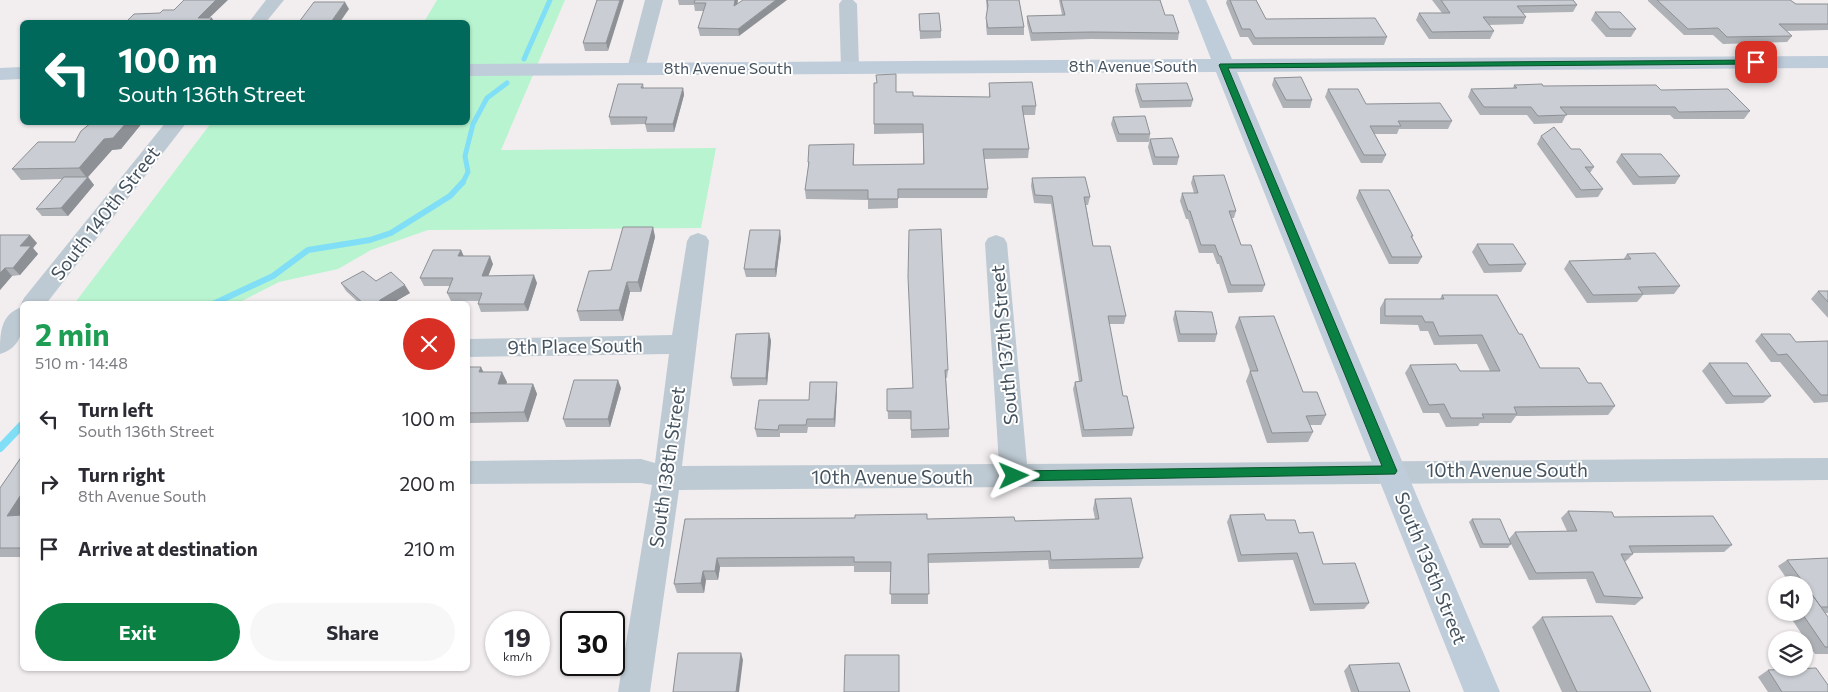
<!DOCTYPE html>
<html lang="en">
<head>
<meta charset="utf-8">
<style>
	body { margin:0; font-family:Commissioner,sans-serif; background:#f7f7f7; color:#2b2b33; height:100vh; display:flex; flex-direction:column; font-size:19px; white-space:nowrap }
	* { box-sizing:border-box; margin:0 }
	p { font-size:16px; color:#7c7c81 }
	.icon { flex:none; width:28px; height:28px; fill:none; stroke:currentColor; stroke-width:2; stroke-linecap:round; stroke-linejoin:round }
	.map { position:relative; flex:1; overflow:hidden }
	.drawer { position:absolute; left:20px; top:301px; width:450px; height:370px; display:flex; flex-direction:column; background:#fff; border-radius:8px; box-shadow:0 1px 4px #0004 }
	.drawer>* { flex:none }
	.guide { position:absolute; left:20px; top:20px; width:450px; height:105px; border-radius:8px; box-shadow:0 1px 4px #0004; background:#00695c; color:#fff; overflow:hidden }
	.buttons { position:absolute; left:1768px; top:576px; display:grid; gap:10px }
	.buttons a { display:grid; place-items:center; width:45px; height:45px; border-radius:50%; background:#fff; box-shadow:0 1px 4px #0004; font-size:25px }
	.speed { position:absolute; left:485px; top:611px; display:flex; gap:10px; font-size:25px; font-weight:700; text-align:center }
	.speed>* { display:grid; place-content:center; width:65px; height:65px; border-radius:50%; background:#fff; box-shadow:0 1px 4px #0004; line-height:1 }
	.speed small { font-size:12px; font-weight:400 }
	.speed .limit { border:2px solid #111; border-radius:8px; background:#fff; color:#111 }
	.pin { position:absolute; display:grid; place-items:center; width:42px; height:42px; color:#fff; margin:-21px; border-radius:10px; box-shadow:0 2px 8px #0006 }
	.me { position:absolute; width:55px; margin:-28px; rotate:89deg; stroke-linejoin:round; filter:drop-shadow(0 0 4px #0008) }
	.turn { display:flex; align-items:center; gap:18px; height:105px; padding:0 15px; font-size:22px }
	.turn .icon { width:65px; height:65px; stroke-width:2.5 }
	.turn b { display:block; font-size:35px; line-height:42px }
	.round { display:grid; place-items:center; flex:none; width:52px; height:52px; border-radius:26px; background:#f7f7f7 }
	.headline { display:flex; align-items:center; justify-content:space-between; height:85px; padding:0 15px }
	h1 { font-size:30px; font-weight:700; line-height:38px; color:#1e9e55 }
	.primary-button { display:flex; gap:10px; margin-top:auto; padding:10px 15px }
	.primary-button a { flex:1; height:58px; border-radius:30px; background:#0b8043; color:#fff; font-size:20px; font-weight:700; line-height:58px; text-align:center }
	.primary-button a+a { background:#f7f7f7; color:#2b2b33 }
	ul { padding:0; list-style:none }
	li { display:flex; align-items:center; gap:15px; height:65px; padding:0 15px }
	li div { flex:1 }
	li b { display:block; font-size:19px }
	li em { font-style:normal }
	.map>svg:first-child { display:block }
	.green { fill:#b8f4cf }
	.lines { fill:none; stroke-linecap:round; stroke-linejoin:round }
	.stream-far2 { stroke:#80dff6; stroke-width:5 }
	.stream-far1 { stroke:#80dff6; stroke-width:6 }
	.stream { stroke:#80dff6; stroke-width:8 }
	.street { fill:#becad3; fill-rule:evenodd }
	.secondary { fill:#bfccda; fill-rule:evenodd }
	.wall { fill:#aeb1b6 }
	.shaded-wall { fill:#8d9094 }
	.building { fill:#caced4; stroke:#8d9094 }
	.route { fill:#0b8043; stroke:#07532c }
	.labels { text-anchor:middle; stroke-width:4; stroke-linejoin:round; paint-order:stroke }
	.far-street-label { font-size:16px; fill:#45535f; stroke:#fff }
	.street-label { font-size:19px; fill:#45535f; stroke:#fff }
</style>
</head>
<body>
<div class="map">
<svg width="1828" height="692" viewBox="0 0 1828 692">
	<rect width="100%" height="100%" fill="#f2eeef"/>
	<path class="green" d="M437,0H565L501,150L716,148L701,228L428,230L371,250L338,269L279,282L236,304H74L211,123L468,122V22H424Z"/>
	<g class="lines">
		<path class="stream-far2" d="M524,59L550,0
			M462,184L468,172L465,156L473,124L487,98L507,83"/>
		<path class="stream-far1" d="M213,304L273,276L308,250L370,240L391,233L450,196L463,182"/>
		<path class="stream" d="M0,448L22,425"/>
		<path class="street" d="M266,0H284L266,22H249Z
			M645,0H663L645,69L643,73L636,75L629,73L627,69Z
			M842,0H853L857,4L859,67L857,71L850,73L843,71L841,67L839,4Z
			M166,122H187L46,304H22V307L21,304L24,298Z
			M698,233L706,236L709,241L682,466L999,464L985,243L988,238L996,235L1004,238L1007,243L1027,464L1828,458V480L679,490L650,692H618L652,485L641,483L468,484V461L641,459L655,463L669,354L468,357V339L672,335L687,241L690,236Z
			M22,307C25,327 22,348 0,354C0,334 0,314 22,307Z"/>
		<path class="secondary" d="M1188,0H1206L1232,59L1828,56V68L1237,72L1500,692H1464L1216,72L468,76V64L1211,59Z
			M22,67V79L0,80V68Z"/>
	</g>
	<path class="wall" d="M597,0L608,51H585L583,43Z
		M678,0H738L737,4L739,36H700L698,28L704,11H695L694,5H679Z
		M986,0H1019L1024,27V35H987L986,26L987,11Z
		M1059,0H1160L1165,15L1179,33L1178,40L1091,39L1031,41L1027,23V16L1062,15Z
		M1227,0H1256L1266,19L1387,37L1384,45H1253L1248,37H1240L1226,3Z
		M1432,0H1573L1577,5L1573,12L1523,13L1526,17L1523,24L1488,25L1494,31L1490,39H1429L1416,20L1419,13H1442Z
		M1648,0H1790L1796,4H1828V30L1786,31L1792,36L1787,42L1723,44L1713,35H1684L1648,1Z
		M1595,12L1636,29L1631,37H1606L1591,20Z
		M919,14L941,31V38L920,39Z
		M1274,78L1312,100L1310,108H1283L1272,85Z
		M877,83L896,92L913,96L989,97V83L1036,106L1035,115H1023L1029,149L1028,158L984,159L988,189L987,198H898V208L868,209V200L806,199L805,190L808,169V162L854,144V165L923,164V133L874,134V124Z
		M643,84L644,88H683L684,95L674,132H647L645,124L611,125L609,117Z
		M1136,84L1193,100L1191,107L1140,108L1135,91Z
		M1514,85L1661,90L1750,111L1744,119H1674L1670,115H1566L1562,123L1534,124L1527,115H1480L1468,97L1471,89L1513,88Z
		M1328,89L1366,104L1452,121L1448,129H1399L1397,134H1374L1386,155L1382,163H1361L1325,97Z
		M1113,117L1150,134L1149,142H1117L1111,124Z
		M92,122H143L121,149L112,150L88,177L94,185L68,216H42L36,209L62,179L21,180L12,169L75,142Z
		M1541,136L1571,149L1594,167L1590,173L1603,189L1598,197L1576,198L1537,144Z
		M1150,139L1179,157L1177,165H1153L1148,147Z
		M1621,154L1680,176L1675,184L1633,185L1616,162Z
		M1193,176L1236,211L1234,218H1232L1241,245L1265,285L1262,292L1228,293L1219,264H1217L1213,253H1199L1188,219H1186L1180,201L1182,193H1194L1191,183Z
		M1032,178L1090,197L1088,205H1086L1093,246L1126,316L1124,324H1109L1123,396L1134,428L1132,436L1082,437L1073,389L1075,382L1079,381L1051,204L1034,203L1031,186Z
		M1359,190L1413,236L1412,237L1422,257L1418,264H1389L1356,198Z
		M653,227L655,237L641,292H630L623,321H580L577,311Z
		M909,230L948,370L947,378H946L949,429V437L911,438V419H888L887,389L913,388Z
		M0,235L37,243L33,248L38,254L20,275L12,276L0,290Z
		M781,238L776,277H746L744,269Z
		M1477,244L1526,264L1521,272L1484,273L1472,252Z
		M461,250L464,256L493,264L488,276L537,283L528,311L481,312L478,304L479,301H451L447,293L450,286H424L420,278Z
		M1627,254L1680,286L1674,294L1643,295L1637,302L1587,303L1564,269L1569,261L1623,260Z
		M376,281L410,293L391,304H360L346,291L341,283Z
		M1818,291H1828V318L1811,299Z
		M1442,295L1519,334L1540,368L1588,383L1615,406L1608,415L1516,416L1511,423H1480L1478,426L1446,427L1439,413H1423L1405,373L1410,365L1460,371H1490L1477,344L1434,345L1428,331H1420L1418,325L1380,324V308L1385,299H1440Z
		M1175,311L1217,334L1215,342H1178L1173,319Z
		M1239,317L1303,392L1326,415L1321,425H1310L1313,432L1308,442L1267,443L1246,381L1250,371L1235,327Z
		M769,333L771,341L767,385L733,386L731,378Z
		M1761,334L1796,342L1828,341V402L1814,403L1780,362H1771L1755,341Z
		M1709,363L1771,396L1763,403L1726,404L1702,371Z
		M468,367L483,372L507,382L506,384H533L537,394L528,422L469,423L468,427Z
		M837,382V390L835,427H808L807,433H780V437H757L755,429L809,400Z
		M621,388L610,427H566L563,419Z
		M22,456V557H0V488Z
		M1095,499L1143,558L1139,568L1049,569L1048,560L928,563V604H891V572H854V566L720,567L718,580H706L704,593H677L674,584L685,519H927L1015,521L1095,519L1093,509Z
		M1568,511L1614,517L1732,545L1724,552L1633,553V554L1626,561H1625L1643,598L1635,605L1596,603L1586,579L1529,580L1509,540L1511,544L1508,548H1480L1469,522L1472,519L1509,539L1515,532L1567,531L1561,518Z
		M1230,515L1266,520L1299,533L1323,564L1369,603L1364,609L1310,611L1293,560L1238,562L1227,522Z
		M1828,558V613H1825L1828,617V654H1815L1787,612H1804V585H1791L1778,566L1787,560Z
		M1542,617L1651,692H1562L1532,627Z
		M1349,665L1410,692H1351L1344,671Z
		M1768,670L1828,692H1768L1758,677Z"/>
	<path class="shaded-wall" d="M216,0H228L205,22L198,18Z
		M620,0H624L608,51L606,43Z
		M735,0H738L735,14L734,6Z
		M776,0H787L739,36L738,29Z
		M345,2L349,9L340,22H331Z
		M212,18L214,22H208Z
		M683,88L684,95L674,132L673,124Z
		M127,122H143L121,149L112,150L88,177L94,185L68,216L61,208L87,178L79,168L104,139Z
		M653,227L655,237L641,292L638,282Z
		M780,230L781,238L776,277L775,269Z
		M30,235L37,243L33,248L38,254L20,275L13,268L20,246Z
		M461,250L464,258L458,256Z
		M490,256L493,264L485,284L482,276Z
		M5,268L12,276L0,290V273Z
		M534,275L537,283L528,311L524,304Z
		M627,282L630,292L623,321L619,310Z
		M405,285L410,293L391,304H378L380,300Z
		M769,333L771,341L767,385L766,378Z
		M481,367L486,377L479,372Z
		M502,372L507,382L502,394L498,384Z
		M618,380L621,388L610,427L608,419Z
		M837,382V390L835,427L834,419Z
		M533,384L537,394L528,422L524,412Z
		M22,493V518L7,516Z
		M717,558L720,567L718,580L715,571Z
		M703,571L706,580L704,593L701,583Z
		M741,653L743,660L739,692H736Z"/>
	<path class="building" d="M184,0H216L198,18H212L208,22H126L134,14L160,13L163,10H174Z
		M597,0H620L606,43H583Z
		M695,0H735L734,6L743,0H776L738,29L698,28L706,3H694Z
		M987,0H1019L1024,27L988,28L986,18L988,5Z
		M1061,0H1160L1165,15H1173L1179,33L1092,32L1032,33L1027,16L1065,15Z
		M1230,0H1256L1266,19L1375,18L1387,37L1255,38L1250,29H1242Z
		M1441,0H1573L1577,5L1517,6L1526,17H1483L1494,31L1432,32L1419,13H1450Z
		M1657,0H1790L1796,4H1828V24H1779L1792,36L1727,37L1718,28L1688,29Z
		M314,2H345L331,22H299Z
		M1595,12H1620L1636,29H1610Z
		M939,13L941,31H920L919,14Z
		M896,74V92H913V96L990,97L989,83L1032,82L1036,106H1022L1029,149H983L988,189H898V199H868V190H805L809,162H808L809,145L854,144L853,165L924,164L923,124H874V83H877L876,75Z
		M1301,77L1312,100H1286L1274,78Z
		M1187,83L1193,100L1142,101L1136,84Z
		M618,84H643L641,88H683L673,124H645L647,117H609Z
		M1542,84L1543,86L1656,85L1661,90L1728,89L1750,111L1679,112L1675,107H1560L1567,115L1538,116L1531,107H1484L1471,89L1517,88L1514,85Z
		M1328,89H1358L1366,104L1440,103L1452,121H1398L1401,126H1370L1386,155H1364Z
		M1145,116L1150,134H1119L1113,117Z
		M92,122H127L113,138L104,139L79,168L12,169L38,142H75L81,131Z
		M1554,127L1571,149H1580L1594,167H1585L1603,189L1581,190L1541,136Z
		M1172,138L1179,157H1155L1150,139Z
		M1621,154H1661L1680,176L1639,177Z
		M1224,175L1236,211H1229L1241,245H1251L1265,285H1231L1221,256H1219L1215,245H1201L1190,211H1188L1182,193H1198L1193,176Z
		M64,177H88L61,208L36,209Z
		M1085,177L1090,197H1084L1093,246H1110L1126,316H1108L1123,396H1127L1134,428L1084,430L1075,382L1082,381L1052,196L1035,195L1032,178Z
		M1359,190H1389L1413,236H1411L1422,257H1392Z
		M623,227H653L638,282H627L619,310L577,311L589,271L611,270Z
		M941,229L948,370H945L949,429L911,430V411H887V389L913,388L908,277L909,230Z
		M750,230H780L775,269H744Z
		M0,235H30L20,246H31L13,268H5L0,273Z
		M1477,244H1513L1526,264L1489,265Z
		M433,250H461L458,256H490L482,276L534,275L524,304H478L482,293H447L453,278H420Z
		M1655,253L1680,286L1638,287L1643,294L1593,295L1569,261L1631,259L1627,254Z
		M363,271L376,281L391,272L405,285L380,300L378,304H364L341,283Z
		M1818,291H1828V302Z
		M1442,295H1497L1519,334H1522L1540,368H1579L1588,383H1601L1615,406L1514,407L1517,414H1482L1484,418H1451L1444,404L1429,405L1410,365L1456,364L1460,371H1500L1482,335L1439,336L1433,322H1425L1422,316H1385V299H1444Z
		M1175,311L1212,312L1217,334H1180Z
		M1274,316L1303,392H1317L1326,415L1306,416L1313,432L1272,433L1250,371H1258L1239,317Z
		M769,333L766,378H731L736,334Z
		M1761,334H1790L1796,342L1828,341V395H1821L1787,354L1778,355Z
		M1709,363H1747L1771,396H1733Z
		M468,367H481L479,372H502L498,384H533L524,412L468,413Z
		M574,380H618L608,419H563Z
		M810,382H837L834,419H807L806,425H779L778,430L755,429L759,400H809Z
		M22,456V493L7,516L22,515V548H0V488Z
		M1131,498L1143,558L1051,560L1050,551L928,554L929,594H890L891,562H854V557L717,558L715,571H703L701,583L674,584L685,519L855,518V515L927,514V519L1014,517L1015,521L1099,519L1095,499Z
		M1568,511L1612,512L1614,517L1713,516L1732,545L1629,546L1633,554H1621L1643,598L1604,596L1593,572L1536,573L1515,532L1577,531Z
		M1264,514L1266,520H1295L1299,533L1313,532L1323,564L1355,563L1369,603L1314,604L1297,553L1241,555L1230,515Z
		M1472,519H1500L1511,544H1483Z
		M1828,558V607H1821L1787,560Z
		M1804,593H1811L1828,617V647H1825L1801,612H1804Z
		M1612,616L1651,692H1577L1542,617Z
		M678,653H741L736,692H673Z
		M845,655H899V692H844Z
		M1399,663L1410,692H1359L1349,665Z
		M1816,668L1828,685V692H1782L1768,670Z"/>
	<path class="route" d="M1756,60L1759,61V64L1228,68L1397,471L1395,474L1014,481L1010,480L1008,476L1010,472L1014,471L1382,466L1219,65L1220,64Z"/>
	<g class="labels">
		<g class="far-street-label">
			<text x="1133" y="72">8th Avenue South</text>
			<text x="728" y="74">8th Avenue South</text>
		</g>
		<g class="street-label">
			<text transform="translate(105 213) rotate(-52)" y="7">South 140th Street</text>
			<text transform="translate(1004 345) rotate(-95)" y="7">South 137th Street</text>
			<text transform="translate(575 346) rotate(-1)" y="7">9th Place South</text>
			<text transform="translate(667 467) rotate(-82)" y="7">South 138th Street</text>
			<text x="1507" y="477">10th Avenue South</text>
			<text x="892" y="484">10th Avenue South</text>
			<text transform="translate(1431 568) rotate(68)" y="7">South 136th Street</text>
		</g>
	</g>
</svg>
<div class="buttons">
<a><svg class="icon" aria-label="sound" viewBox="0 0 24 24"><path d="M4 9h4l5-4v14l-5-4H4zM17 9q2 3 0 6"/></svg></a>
<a><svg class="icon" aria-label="layers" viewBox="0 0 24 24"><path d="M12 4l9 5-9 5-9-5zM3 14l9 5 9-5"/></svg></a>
</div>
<div class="speed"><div>19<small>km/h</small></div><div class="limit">30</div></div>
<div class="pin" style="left:1756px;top:62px;background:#d93025"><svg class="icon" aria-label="arrive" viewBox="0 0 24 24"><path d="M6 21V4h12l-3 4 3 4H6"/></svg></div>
<svg class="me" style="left:1014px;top:476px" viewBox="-20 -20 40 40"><path d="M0-17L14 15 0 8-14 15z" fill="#0b8043" stroke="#fff" stroke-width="4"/></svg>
<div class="guide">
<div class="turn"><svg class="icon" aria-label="left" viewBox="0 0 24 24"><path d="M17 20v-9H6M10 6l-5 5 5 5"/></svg><div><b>100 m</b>South 136th Street</div></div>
</div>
<section class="drawer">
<div class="headline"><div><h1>2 min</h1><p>510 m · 14:48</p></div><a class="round" style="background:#d93025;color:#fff"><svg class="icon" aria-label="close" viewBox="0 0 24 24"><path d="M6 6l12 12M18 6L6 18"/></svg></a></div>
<ul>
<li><svg class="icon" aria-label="left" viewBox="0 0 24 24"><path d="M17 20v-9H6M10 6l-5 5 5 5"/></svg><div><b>Turn left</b><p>South 136th Street</p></div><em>100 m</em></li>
<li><svg class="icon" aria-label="right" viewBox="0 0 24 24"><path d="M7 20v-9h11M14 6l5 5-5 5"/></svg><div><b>Turn right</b><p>8th Avenue South</p></div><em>200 m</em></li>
<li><svg class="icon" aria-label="arrive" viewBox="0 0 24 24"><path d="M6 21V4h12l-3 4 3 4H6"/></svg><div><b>Arrive at destination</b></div><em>210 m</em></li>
</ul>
<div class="primary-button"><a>Exit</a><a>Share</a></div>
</section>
</div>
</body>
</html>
